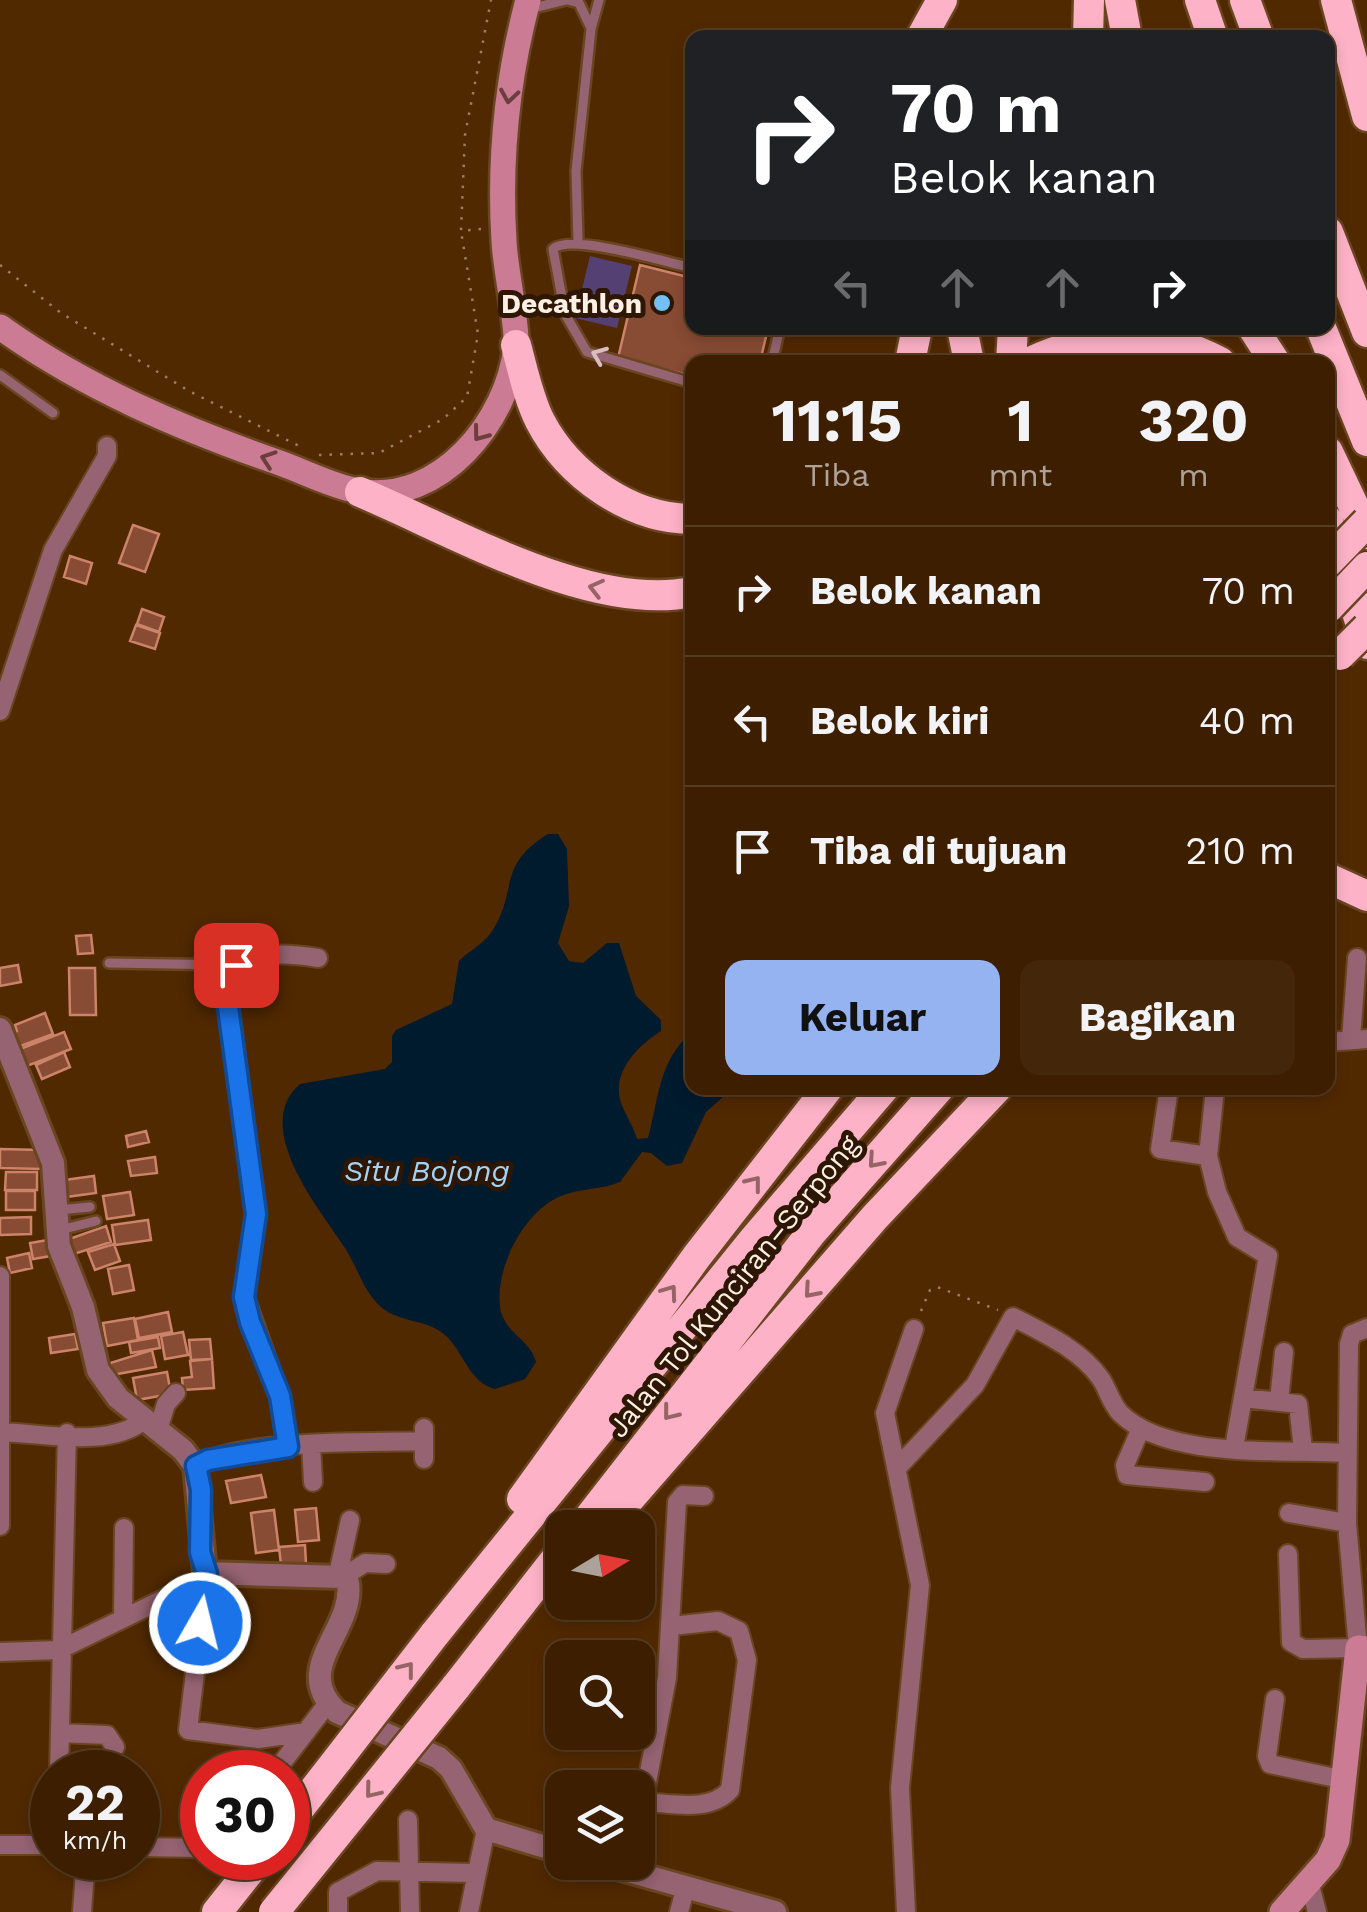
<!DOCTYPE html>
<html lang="id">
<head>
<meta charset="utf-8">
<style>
	body { margin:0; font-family:"Work Sans",sans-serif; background:#44270a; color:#f1f3f6; height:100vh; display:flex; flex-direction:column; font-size:38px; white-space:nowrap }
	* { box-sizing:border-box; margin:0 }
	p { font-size:32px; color:#ada299 }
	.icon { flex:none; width:55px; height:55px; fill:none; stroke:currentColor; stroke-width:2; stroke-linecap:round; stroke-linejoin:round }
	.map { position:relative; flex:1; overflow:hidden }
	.side { position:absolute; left:685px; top:355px; width:650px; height:740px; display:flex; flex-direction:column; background:#3d1f00; border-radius:20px; box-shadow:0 5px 15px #0003,0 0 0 2px #563d22 }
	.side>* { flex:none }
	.guide { position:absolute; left:685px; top:30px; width:650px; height:305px; border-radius:20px; box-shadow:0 5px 15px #0003,0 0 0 2px #563d22; background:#202124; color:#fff; overflow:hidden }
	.needle { width:65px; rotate:80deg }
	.tools { position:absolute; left:545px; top:1510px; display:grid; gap:20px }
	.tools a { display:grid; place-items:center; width:110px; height:110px; border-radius:20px; background:#3d1f00; box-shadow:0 5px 15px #0003,0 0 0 2px #563d22; font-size:50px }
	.speed { position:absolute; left:30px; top:1750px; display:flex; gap:20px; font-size:50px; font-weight:700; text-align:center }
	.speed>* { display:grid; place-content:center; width:130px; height:130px; border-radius:50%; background:#3d1f00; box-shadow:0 5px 15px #0003,0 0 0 2px #563d22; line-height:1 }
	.speed small { font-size:25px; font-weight:400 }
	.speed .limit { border:15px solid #d22; background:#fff; color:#111 }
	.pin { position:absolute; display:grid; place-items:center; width:85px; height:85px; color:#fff; margin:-42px; border-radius:20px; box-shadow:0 5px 15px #0006 }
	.me { position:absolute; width:110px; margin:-55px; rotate:8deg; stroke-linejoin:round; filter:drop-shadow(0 0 8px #0008) }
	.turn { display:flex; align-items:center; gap:35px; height:210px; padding:0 40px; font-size:45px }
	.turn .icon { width:130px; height:130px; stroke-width:2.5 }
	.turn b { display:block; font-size:70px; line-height:85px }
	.lanes { display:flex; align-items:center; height:95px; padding:0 40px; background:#0003; justify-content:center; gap:50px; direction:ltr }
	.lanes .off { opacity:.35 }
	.eta { display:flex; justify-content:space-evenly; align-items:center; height:170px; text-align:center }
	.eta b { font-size:60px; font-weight:700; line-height:70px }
	.cta { display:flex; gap:20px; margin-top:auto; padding:20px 40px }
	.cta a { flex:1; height:115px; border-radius:20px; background:#95b2f1; color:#111; font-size:40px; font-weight:700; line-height:115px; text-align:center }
	.cta a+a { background:#44270a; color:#f1f3f6 }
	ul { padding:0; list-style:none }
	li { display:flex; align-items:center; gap:30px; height:130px; padding:0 40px; border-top:2px solid #563d22 }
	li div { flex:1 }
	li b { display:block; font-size:38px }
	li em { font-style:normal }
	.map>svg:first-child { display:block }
	.green { fill:#544073 }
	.water { fill:#001a2e }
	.building { fill:#884b34; stroke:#cc8369; stroke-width:2.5 }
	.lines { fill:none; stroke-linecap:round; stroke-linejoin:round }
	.service-casing { stroke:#694520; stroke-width:14 }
	.minor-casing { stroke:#694520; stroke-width:22 }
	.tertiary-casing { stroke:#694520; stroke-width:28 }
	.secondary-casing { stroke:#694520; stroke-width:30 }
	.motorway-casing { stroke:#694520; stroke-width:35 }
	.path { stroke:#9a7e62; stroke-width:2.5; stroke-dasharray:2.5 8; stroke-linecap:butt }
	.service { stroke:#966372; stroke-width:9 }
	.minor { stroke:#966372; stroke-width:18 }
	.tertiary { stroke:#966372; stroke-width:22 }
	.secondary { stroke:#cb7c94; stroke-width:25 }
	.motorway { stroke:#fdb2c7; stroke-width:30 }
	.motorway-bridge-casing { stroke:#694520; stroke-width:35; stroke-linecap:butt }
	.motorway-bridge { stroke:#fdb2c7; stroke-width:30 }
	.oneway { stroke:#6c3f3c }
	.oneway2 { stroke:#d8bebd }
	.oneway3 { stroke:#956464 }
	.route-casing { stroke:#114b97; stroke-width:25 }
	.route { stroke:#1a73e8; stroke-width:18 }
	.poi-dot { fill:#74c0f6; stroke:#2d1602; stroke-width:4 }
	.labels { text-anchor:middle; stroke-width:10; stroke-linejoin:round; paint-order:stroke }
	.poi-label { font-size:28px; font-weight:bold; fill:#fcefe5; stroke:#2d1602; text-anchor:end }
	.street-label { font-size:28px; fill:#fcefe5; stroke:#2d1602 }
	.water-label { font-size:30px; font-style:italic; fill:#a1d2f7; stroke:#2d1602 }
</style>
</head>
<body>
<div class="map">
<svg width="1367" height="1912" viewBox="0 0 1367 1912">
	<rect width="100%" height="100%" fill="#512900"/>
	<path class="green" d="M590,256L632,266L617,328L575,318Z"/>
	<path class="water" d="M548,834H558L567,849L569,906L558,943L569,961L583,963L607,943H619L636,996L661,1020V1031C641,1044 616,1066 619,1095C621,1109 633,1124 637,1139L648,1138C659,1099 658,1061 692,1032V1088H733L706,1112L682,1163L667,1166L651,1153L642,1152L620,1182C601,1190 580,1188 561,1196C523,1211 492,1273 501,1312C507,1334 531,1341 536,1362L525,1379L495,1389C468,1382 464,1351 444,1334C426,1319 400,1323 381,1307C363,1291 358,1268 345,1248C321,1211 250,1127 300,1084L385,1069L392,1062V1036L396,1030L452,1004L459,961C470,950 486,943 494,928C518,888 497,866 548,834Z"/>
	<path class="building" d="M640,265L692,278V328H768L760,362H692V376L618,358Z
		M133,525L159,534L145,572L119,563Z
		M70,556L92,563L86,584L64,577Z
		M142,609L164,617L159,632L137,624Z
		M136,625L160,633L155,649L130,641Z
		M91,935L93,953L78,954L76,936Z
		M18,965L21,982L0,986V968Z
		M69,968H95L96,1015H70Z
		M45,1013L53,1034L15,1048L10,1034L17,1031L15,1025Z
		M64,1032L71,1049L27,1066L20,1049Z
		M64,1052L70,1067L42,1079L36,1065Z
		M146,1131L149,1142L128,1147L126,1136Z
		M0,1149L42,1150V1169L0,1168Z
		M155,1157L157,1173L131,1176L128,1161Z
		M6,1172H37V1190H5Z
		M94,1176L96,1193L66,1197L64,1180Z
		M6,1191H35V1210H6Z
		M130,1192L134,1215L107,1219L103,1196Z
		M31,1217V1234L0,1235V1218Z
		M148,1220L151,1240L115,1245L112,1225Z
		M106,1226L111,1242L74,1254L69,1239Z
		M54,1239L57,1255L33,1259L30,1243Z
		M114,1244L120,1261L95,1270L88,1252Z
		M29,1253L32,1268L10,1273L7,1258Z
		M129,1265L134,1290L113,1294L108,1269Z
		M168,1312L172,1332L139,1338L135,1319Z
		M134,1318L138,1340L107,1346L103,1323Z
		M183,1332L188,1355L165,1359L161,1336Z
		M75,1334L78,1349L51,1353L49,1338Z
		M158,1337L160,1348L131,1353L129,1342Z
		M210,1339L212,1359L191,1360L189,1340Z
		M152,1350L156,1367L112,1375L110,1363Z
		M212,1359L214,1388L183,1390L182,1378L192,1377L190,1361Z
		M167,1372L171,1394L137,1400L133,1378Z
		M261,1475L266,1497L231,1503L226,1481Z
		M316,1508L319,1540L298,1542L295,1510Z
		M274,1510L279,1550L256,1553L251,1513Z
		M305,1545L306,1564L281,1565L279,1547Z"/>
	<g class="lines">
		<g class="service-casing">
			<path id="service" d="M568,0L579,3L590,26
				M530,9L566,0
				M578,241L576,171L591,29L599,0
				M692,268C666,262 570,233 553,249L565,314L587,352L692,383
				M772,362L780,328
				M0,375L53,413
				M109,963L233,965
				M58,1210L90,1207
				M60,1230L96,1221"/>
		</g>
		<g class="minor-casing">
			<path id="minor" d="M0,711L53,550L107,456V446
				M1351,1039L1357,958
				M1328,1042L1367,1039
				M1169,1088L1160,1149L1208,1156L1217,1192L1237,1237L1268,1256L1234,1448
				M1208,1156L1215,1088
				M0,1276V1526
				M1243,1398L1298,1404L1303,1450
				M1279,1401L1284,1352
				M1141,1428L1125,1465L1127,1475L1205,1482
				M158,1430L166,1404L176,1393
				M0,1432C43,1433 109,1449 144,1420
				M311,1444L313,1482
				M287,1447L280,1396L245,1297L256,1214L226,978C249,949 286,953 318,958
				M424,1459V1428
				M195,1466C246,1438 364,1443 424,1441
				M898,1467L975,1385L1013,1317C1044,1333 1081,1350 1101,1379C1108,1390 1111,1403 1120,1413C1167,1460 1283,1449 1346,1453
				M1289,1513L1347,1523
				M1288,1554L1291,1642L1303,1649L1358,1648L1347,1523L1349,1344L1352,1334L1367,1328
				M207,1574L188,1730L258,1739L306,1732
				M338,1574L350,1520
				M343,1577L365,1563L386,1564
				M123,1616L124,1528
				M0,1652L59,1650L194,1584L205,1573
				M1275,1699L1267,1756L1270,1764L1345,1780
				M60,1733L107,1735L115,1747
				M59,1772L67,1433
				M275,1772L328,1703
				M643,1802C672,1803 709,1813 730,1790L747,1660L739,1631L718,1621L672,1626
				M408,1820L410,1912
				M638,1829L667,1678L677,1502L683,1495L704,1496
				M0,1845H52
				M138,1847L202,1848
				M1309,1881L1317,1912
				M82,1912L86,1858
				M338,1912V1892L377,1871L474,1873
				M469,1912L486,1829
				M679,1912L686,1886
				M906,1912L900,1788L920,1585L885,1413L914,1329"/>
		</g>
		<g class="tertiary-casing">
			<path id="tertiary" d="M0,1029L53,1163L59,1246L83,1307L98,1370L118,1398L183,1450L195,1466L205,1573L343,1577L348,1583C355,1630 290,1668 337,1712L439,1758L451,1769L486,1829L562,1852
				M596,1862L775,1912"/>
		</g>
		<g class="secondary-casing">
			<path id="secondary" d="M0,327C85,388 182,429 280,463C305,472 332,486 358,491C440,506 508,420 516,347C518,325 505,268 504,241C499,160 507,79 528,0
				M1282,1912L1328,1860L1337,1840L1358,1648L1367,1649"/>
		</g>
		<g class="motorway-casing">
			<path id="motorway" d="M1120,0L1127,38
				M1200,0L1213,38
				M1245,0L1259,38
				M1336,0L1367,116
				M921,38L942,0
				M1088,38L1089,0
				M1328,232L1367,332
				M962,328L969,362
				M1253,328L1275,362
				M1321,328L1367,441
				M516,345C523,370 528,397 540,421C568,475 630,519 692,519
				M910,362L917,328
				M1011,362L1013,328
				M1030,362C1092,333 1159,329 1220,362
				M1328,452L1367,534
				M360,492C453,531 592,613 692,592
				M1328,521L1367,644
				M1328,878L1367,896
				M522,1499L697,1256L828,1088
				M581,1528L812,1232L939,1088
				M604,1528L875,1217L997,1088
				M434,1635L755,1238L884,1088
				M455,1688L562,1551
				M288,1823L338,1759
				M217,1912L260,1858"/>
		</g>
		<path class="path" d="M481,229L461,231L465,135L491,0
			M0,265L61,313L189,391L303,448
			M319,455L379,453L443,419L467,397L478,334L461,231
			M921,1311L930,1290L937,1287L998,1310"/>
		<use href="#service" class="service"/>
		<use href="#minor" class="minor"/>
		<use href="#tertiary" class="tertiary"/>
		<use href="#secondary" class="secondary"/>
		<use href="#motorway" class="motorway"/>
		<g class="motorway-bridge-casing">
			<path id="motorway-bridge" d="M1328,562L1367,522
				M1328,608L1367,567
				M1340,655L1367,628
				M338,1759L434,1635
				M274,1912L455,1688"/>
		</g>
		<use href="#motorway-bridge" class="motorway-bridge"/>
	</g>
	<defs><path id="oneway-chevron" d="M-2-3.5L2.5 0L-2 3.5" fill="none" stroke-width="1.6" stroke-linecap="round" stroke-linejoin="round" transform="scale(2.5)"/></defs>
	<g class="oneway">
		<use href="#oneway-chevron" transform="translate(509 96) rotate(99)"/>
		<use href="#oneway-chevron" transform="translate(480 434) rotate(127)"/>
		<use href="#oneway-chevron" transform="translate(268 459) rotate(-161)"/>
	</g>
	<use class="oneway2" href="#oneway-chevron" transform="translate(599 355) rotate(-158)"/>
	<g class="oneway3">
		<use href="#oneway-chevron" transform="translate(596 588) rotate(-166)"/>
		<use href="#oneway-chevron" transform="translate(875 1161) rotate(131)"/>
		<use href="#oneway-chevron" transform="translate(754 1183) rotate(-52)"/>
		<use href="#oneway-chevron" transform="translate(811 1291) rotate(131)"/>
		<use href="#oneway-chevron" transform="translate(670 1292) rotate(-54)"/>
		<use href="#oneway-chevron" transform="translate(670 1413) rotate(128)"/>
		<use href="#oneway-chevron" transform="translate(407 1669) rotate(-52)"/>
		<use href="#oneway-chevron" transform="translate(372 1791) rotate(129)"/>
	</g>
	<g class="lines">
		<g class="route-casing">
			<path id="route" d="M200,1623L207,1574L200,1552L201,1490L196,1466L208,1460L288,1447L280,1396L250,1322L244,1297L256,1214L227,1000L226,978L236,965"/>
		</g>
		<use href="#route" class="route"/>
	</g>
	<circle class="poi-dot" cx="662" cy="303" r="10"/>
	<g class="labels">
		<g class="poi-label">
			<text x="642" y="313">Decathlon</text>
		</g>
		<g class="street-label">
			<text transform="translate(733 1286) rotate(-51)" y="10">Jalan Tol Kunciran–Serpong</text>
		</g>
		<g class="water-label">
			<text x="427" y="1181">Situ Bojong</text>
		</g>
	</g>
</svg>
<div class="tools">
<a><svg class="needle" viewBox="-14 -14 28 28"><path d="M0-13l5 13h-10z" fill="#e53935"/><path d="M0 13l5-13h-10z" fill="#ada299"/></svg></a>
<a><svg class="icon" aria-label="search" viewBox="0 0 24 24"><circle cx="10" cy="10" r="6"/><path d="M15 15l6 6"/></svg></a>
<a><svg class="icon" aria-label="layers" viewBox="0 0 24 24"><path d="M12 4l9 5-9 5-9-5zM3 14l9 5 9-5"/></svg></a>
</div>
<div class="speed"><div>22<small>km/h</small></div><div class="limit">30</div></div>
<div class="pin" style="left:236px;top:965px;background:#d93025"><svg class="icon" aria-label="arrive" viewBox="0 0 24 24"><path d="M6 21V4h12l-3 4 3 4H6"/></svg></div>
<svg class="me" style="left:200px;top:1623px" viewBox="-20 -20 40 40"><circle r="17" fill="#1a73e8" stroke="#fff" stroke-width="3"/><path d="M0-11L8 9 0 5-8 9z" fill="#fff"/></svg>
<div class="guide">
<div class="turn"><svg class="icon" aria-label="right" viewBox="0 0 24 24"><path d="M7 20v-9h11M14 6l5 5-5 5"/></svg><div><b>70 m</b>Belok kanan</div></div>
<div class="lanes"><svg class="icon off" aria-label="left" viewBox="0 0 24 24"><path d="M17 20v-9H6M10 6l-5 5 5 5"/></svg><svg class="icon off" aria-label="ahead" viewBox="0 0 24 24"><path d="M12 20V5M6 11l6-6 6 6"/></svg><svg class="icon off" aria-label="ahead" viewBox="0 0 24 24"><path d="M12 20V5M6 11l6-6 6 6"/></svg><svg class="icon" aria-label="right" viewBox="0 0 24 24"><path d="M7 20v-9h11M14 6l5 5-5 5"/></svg></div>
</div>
<section class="side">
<div class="eta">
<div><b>11:15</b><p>Tiba</p></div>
<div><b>1</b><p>mnt</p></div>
<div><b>320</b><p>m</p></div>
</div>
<ul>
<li><svg class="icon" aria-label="right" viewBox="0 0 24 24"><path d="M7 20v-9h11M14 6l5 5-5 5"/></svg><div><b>Belok kanan</b></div><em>70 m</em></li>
<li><svg class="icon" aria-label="left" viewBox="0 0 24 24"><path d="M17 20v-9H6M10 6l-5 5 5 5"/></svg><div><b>Belok kiri</b></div><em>40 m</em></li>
<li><svg class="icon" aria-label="arrive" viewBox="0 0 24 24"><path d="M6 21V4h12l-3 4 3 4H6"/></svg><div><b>Tiba di tujuan</b></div><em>210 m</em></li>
</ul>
<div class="cta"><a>Keluar</a><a>Bagikan</a></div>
</section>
</div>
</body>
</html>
